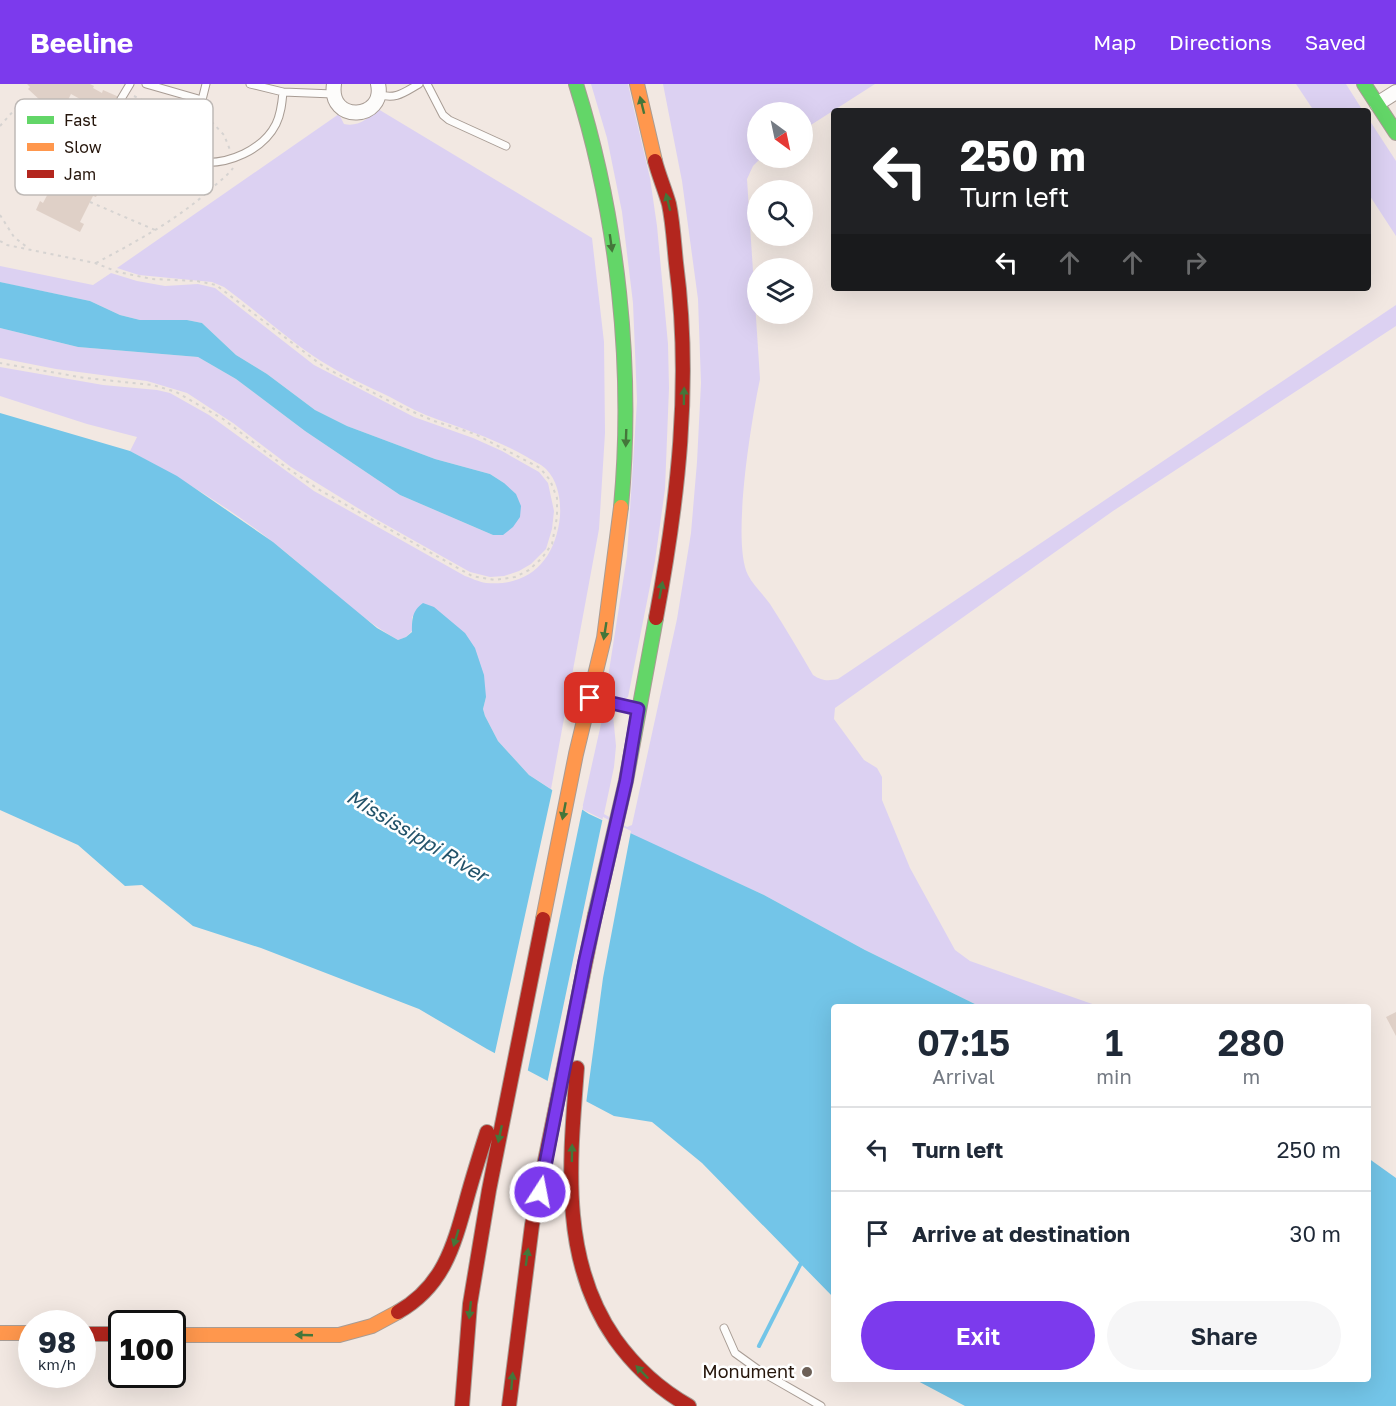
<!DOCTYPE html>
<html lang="en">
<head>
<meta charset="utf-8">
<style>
	body { margin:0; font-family:"Golos Text",sans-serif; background:#f6f6f7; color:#1f2937; height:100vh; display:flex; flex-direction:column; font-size:22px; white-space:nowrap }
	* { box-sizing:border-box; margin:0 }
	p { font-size:20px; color:#747a83 }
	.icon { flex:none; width:33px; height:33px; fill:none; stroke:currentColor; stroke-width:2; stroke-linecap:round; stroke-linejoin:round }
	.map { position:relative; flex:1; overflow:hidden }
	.sheet { position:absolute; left:831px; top:920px; width:540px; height:378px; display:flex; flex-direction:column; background:#fff; border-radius:6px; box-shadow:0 6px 24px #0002 }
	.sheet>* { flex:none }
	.hud { position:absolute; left:831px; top:24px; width:540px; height:183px; border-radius:6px; box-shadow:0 6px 24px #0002; background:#202124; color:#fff; overflow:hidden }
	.needle { width:39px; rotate:147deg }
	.fabs { position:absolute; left:747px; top:18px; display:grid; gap:12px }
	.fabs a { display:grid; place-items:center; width:66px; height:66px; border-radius:50%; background:#fff; box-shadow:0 6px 24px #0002; font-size:30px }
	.speed { position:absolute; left:18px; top:1226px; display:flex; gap:12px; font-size:30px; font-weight:700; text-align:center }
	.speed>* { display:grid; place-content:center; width:78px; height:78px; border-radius:50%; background:#fff; box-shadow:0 6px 24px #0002; line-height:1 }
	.speed small { font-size:15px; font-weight:400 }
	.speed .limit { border:3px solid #111; border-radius:9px; background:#fff; color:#111 }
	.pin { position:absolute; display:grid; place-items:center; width:51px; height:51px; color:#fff; margin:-26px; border-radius:12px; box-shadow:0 3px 9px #0006 }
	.me { position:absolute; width:66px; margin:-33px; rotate:11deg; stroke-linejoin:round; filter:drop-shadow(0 0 4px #0008) }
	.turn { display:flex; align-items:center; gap:21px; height:126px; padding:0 30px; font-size:27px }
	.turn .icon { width:78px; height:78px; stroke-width:2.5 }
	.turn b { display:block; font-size:42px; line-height:51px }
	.lanes { display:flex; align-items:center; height:57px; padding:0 30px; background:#0003; justify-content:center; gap:30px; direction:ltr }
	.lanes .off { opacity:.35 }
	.eta { display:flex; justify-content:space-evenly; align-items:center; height:102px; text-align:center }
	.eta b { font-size:36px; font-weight:600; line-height:42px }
	.primary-button { display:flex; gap:12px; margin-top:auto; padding:12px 30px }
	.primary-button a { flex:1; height:69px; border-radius:36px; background:#7c3aed; color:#fff; font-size:24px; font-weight:600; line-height:69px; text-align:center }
	.primary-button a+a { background:#f6f6f7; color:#1f2937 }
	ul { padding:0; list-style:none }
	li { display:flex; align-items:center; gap:18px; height:84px; padding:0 30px; border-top:2px solid #e0e1e3 }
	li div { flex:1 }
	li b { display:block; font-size:22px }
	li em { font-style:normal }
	header { display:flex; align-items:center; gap:36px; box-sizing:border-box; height:84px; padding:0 30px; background:#7c3aed; color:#fff }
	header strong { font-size:28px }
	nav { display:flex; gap:33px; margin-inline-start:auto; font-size:21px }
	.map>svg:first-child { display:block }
	.green { fill:#dcd1f2 }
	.water { fill:#73c5e8 }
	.pier { fill:#f2e8e2 }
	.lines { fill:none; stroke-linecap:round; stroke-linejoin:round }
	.stream { stroke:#73c5e8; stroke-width:4 }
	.building { fill:#dfd0c7; fill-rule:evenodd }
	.lane-casing { stroke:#a89c94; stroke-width:9 }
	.street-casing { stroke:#a89c94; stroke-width:16 }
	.fast-casing { stroke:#a89c94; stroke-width:16 }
	.slow-casing { stroke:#a89c94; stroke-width:16 }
	.jam-casing { stroke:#a89c94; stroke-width:16 }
	.path { stroke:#d6d3d1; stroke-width:2; stroke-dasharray:3 4.5; stroke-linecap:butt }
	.lane { stroke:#fdfcfb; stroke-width:7 }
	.street { stroke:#fdfcfb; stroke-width:14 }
	.fast { stroke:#63d668; stroke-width:14 }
	.slow { stroke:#ff974d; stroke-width:14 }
	.jam { stroke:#b3261e; stroke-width:14 }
	.oneway { fill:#44763a }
	.route-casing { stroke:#51269a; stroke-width:15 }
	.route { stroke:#7c3aed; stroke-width:10 }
	.poi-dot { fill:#6d6057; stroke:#fff; stroke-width:2 }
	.labels { text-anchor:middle; stroke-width:5; stroke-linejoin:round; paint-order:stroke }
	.poi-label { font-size:18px; fill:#26160c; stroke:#fff; text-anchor:end }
	.water-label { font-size:20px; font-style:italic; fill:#23536a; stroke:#fff }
	.key { fill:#fff; stroke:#beb9b6; stroke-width:1.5 }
	.key-label { font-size:16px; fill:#26160c }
</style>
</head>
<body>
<header>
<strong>Beeline</strong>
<nav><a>Map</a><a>Directions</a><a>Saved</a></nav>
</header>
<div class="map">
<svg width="1396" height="1322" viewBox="0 0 1396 1322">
	<rect width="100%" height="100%" fill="#f2e8e2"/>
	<path class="green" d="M591,0H628L650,94L657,142L668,260L669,304L665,405L655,477L628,613L624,615L609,611L606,606L627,472L637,317L633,219L622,128L607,54Z
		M663,0H875L803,46L802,28H758V74H761L753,82L747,95L760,295C752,333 731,458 748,491C753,501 763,510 770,520C785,543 799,567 813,591C822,597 828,597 838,595L1396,221V242L1113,427L835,624L834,635L864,676L877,684L882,693V716L910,784L955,866L970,877L1098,922H979L865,866L764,811L653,761L582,725L603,631L611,627L613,631L616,662L614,683L604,730L627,743L632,741L677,535L691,449L697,378L701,299L698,215L682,97Z
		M1296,0H1346L1363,27H1314Z
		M378,25L592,154L604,258L605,349L599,445L551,705L529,691L498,657L485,632L483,625L486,613L412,532V547L406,553L398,556C353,530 315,491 274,459C230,424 180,394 130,367L137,353L87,340L0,312V283L103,301L157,306L170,309L209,331L314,407L465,492C471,494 479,498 486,499C531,503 556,474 560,432C561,416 558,397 546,385C541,380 533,377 527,373C499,357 470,347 439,336C422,330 406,322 390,313C367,302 343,291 321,277C287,255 257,227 224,203L212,198L139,191L117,184L339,30L344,40C358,43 368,35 378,25Z
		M1368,34L1396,77V152L1368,109Z
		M0,182L93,201L111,189L137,197L165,202L198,200L215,204L314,281L414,333L473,354L502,367L539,388L548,399L554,427L552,445L546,465L531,480L519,487L504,492L490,493L470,488L374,434L291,383L233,339L187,309L147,297L56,285L0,274V244L78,263L198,273L236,295L305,347L400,411L493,451L504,399L490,390L435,375L347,342L315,326L267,290L236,271L202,239L187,236H140L120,231L90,217L8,200L0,198Z"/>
	<path class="water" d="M0,198L90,217L120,231L140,236H187L202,239L236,271L267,290L315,326L347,342L435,375L490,390L504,399L516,410L521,422L520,433L513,443L503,451H493L400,411L305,347L236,295L198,273L78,263L0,244Z
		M0,329L130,367L177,392L273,458L377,544L398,556L406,553L412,548C412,535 412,527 423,519L434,523L465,549L475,564L484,591L486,613L483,625L485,632L498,657L529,691L589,730L764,811L865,866L979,922H834V1214L702,1079L652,1038L614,1032L487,965L419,925L261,864L193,842L142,801L125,802L78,761L0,726Z
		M1368,1074L1396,1094V1322H965L914,1295L1368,1294Z"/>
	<path class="pier" d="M553,703L583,722L527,990L494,973Z
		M603,733L631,747L603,894L586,1020L547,1000Z"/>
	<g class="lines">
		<path class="stream" d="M759,1262L802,1177"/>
	</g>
	<path class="building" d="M27,0H90L94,2L93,4L102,9L103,6L119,13L117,16L125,21L126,18L142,25L140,28L163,40L165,36L175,41L170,50L168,49L155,75L157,76L152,85L143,81L145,77L118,63L117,65L119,66L103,97L104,98L96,113L93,112L80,138L84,140L80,148L36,126L40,117L43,119L54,98L52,97L54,90L58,82L61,84L64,79L62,78L69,64L71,65L84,39L79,36L77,39L68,34L69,31L66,29L64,34L56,30L57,28L50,25L51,22L43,15L41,17L28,5L30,3ZM71,10L89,20L86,25L68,16Z
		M1396,928V952L1386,933Z"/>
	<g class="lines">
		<g class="lane-casing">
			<path id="lane" d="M146,0L202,16L206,0
				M250,0L283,8L333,10
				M427,0L443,31L449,36L506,62
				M379,10C395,17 406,7 419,0
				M121,15L130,0
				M161,63C174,69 186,76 200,78C228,81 263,66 276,40C281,30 282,19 283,8
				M594,615L636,624
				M724,1244L735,1269L760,1287L821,1322"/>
		</g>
		<g class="street-casing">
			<path id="street" d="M334,0C328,40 386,36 378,0
				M1377,20L1396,8"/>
		</g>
		<g class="fast-casing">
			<path id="fast" d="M576,0C618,134 634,283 621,423
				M1364,0L1396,49
				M595,831L626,697L656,534"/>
		</g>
		<g class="slow-casing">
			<path id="slow" d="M637,0L655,77
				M543,835L576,670L604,554L621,423
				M0,1249H32
				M172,1251H339L372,1242L398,1228"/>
		</g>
		<g class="jam-casing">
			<path id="jam" d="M655,77C659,92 665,106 669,120C673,139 674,160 676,179C692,299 678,417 656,534
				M577,984C570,1076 559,1175 615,1255C635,1283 659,1305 689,1322
				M398,1228C444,1202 454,1161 467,1114C473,1092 480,1070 487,1048
				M82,1250H122
				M462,1322L470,1220L489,1106L543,835
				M509,1322L532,1141L595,831"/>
		</g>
		<path class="path" d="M134,12L155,23L210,36L224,51L230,66
			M142,29L147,19
			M0,42L16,24
			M90,118L155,146
			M0,131L14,153L28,164
			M0,157L7,161L95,179L118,188L152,195L197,197L216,201L324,283L395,320L434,337L475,350L540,384L550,396L557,414V433L552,460L542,474L529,486L515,493L495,496L472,492L318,405L280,379L223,335L176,308L153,301L85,294L0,279
			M96,179C137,157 179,135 213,103C220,97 228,91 233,84"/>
		<use href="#lane" class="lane"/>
		<use href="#street" class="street"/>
		<use href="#fast" class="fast"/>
		<use href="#slow" class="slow"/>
		<use href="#jam" class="jam"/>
	</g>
	<defs><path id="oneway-solid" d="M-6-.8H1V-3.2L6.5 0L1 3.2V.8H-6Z" transform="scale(1.5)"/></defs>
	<g class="oneway">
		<use href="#oneway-solid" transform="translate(642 21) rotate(-104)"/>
		<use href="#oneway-solid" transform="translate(668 118) rotate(-104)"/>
		<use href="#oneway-solid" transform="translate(611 159) rotate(82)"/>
		<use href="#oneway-solid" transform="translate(684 312) rotate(-89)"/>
		<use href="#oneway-solid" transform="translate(626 354) rotate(92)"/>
		<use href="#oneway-solid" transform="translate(661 506) rotate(-79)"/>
		<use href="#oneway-solid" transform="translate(605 547) rotate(99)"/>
		<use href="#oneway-solid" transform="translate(564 727) rotate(101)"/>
		<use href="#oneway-solid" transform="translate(500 1050) rotate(102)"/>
		<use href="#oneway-solid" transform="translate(572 1069) rotate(-89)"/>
		<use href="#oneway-solid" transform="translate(456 1154) rotate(107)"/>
		<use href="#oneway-solid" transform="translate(527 1173) rotate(-82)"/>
		<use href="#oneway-solid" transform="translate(470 1226) rotate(96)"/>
		<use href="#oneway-solid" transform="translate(304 1251) rotate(-178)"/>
		<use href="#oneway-solid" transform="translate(642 1288) rotate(-134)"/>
		<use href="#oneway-solid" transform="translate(512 1297) rotate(-85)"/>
	</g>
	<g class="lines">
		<g class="route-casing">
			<path id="route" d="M540,1108L585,877L626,697L638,625L590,614"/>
		</g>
		<use href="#route" class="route"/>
	</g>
	<circle class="poi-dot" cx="807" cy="1288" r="6"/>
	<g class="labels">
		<g class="poi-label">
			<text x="795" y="1294">Monument</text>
		</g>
		<g class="water-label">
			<text transform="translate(417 752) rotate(31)" y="7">Mississippi River</text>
		</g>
	</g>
	<rect x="15" y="15" width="198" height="96" rx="9" class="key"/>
	<rect x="27" y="32" width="27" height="8" fill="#63d668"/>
	<rect x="27" y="59" width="27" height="8" fill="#ff974d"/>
	<rect x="27" y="86" width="27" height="8" fill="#b3261e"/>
	<g class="key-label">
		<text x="64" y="42">Fast</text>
		<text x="64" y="69">Slow</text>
		<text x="64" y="96">Jam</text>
	</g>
</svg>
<div class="fabs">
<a><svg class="needle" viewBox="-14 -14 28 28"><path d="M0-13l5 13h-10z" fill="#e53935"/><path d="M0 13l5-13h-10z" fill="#747a83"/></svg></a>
<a><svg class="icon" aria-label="search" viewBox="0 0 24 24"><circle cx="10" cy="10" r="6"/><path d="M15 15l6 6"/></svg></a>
<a><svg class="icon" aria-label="layers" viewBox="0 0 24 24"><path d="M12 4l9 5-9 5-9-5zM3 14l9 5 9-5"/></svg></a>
</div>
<div class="speed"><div>98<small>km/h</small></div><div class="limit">100</div></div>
<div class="pin" style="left:590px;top:614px;background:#d93025"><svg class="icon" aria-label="arrive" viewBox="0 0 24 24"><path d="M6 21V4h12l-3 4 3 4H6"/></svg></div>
<svg class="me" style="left:540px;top:1108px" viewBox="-20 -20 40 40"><circle r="17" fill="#7c3aed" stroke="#fff" stroke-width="3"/><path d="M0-11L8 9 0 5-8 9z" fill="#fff"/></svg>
<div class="hud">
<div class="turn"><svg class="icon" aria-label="left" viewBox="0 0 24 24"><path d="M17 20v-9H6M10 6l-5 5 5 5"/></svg><div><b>250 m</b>Turn left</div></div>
<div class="lanes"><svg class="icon" aria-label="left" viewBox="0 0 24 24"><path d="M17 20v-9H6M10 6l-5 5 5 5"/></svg><svg class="icon off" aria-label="ahead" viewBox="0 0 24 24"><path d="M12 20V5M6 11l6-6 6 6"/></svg><svg class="icon off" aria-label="ahead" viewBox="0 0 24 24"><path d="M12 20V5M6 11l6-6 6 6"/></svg><svg class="icon off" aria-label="right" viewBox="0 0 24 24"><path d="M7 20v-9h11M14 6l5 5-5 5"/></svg></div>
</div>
<section class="sheet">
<div class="eta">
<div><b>07:15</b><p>Arrival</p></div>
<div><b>1</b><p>min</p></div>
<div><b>280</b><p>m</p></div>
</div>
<ul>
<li><svg class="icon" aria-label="left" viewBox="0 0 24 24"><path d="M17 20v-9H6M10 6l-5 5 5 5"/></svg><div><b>Turn left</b></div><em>250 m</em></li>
<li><svg class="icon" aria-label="arrive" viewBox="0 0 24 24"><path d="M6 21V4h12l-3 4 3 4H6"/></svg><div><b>Arrive at destination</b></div><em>30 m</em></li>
</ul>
<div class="primary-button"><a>Exit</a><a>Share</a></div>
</section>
</div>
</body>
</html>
